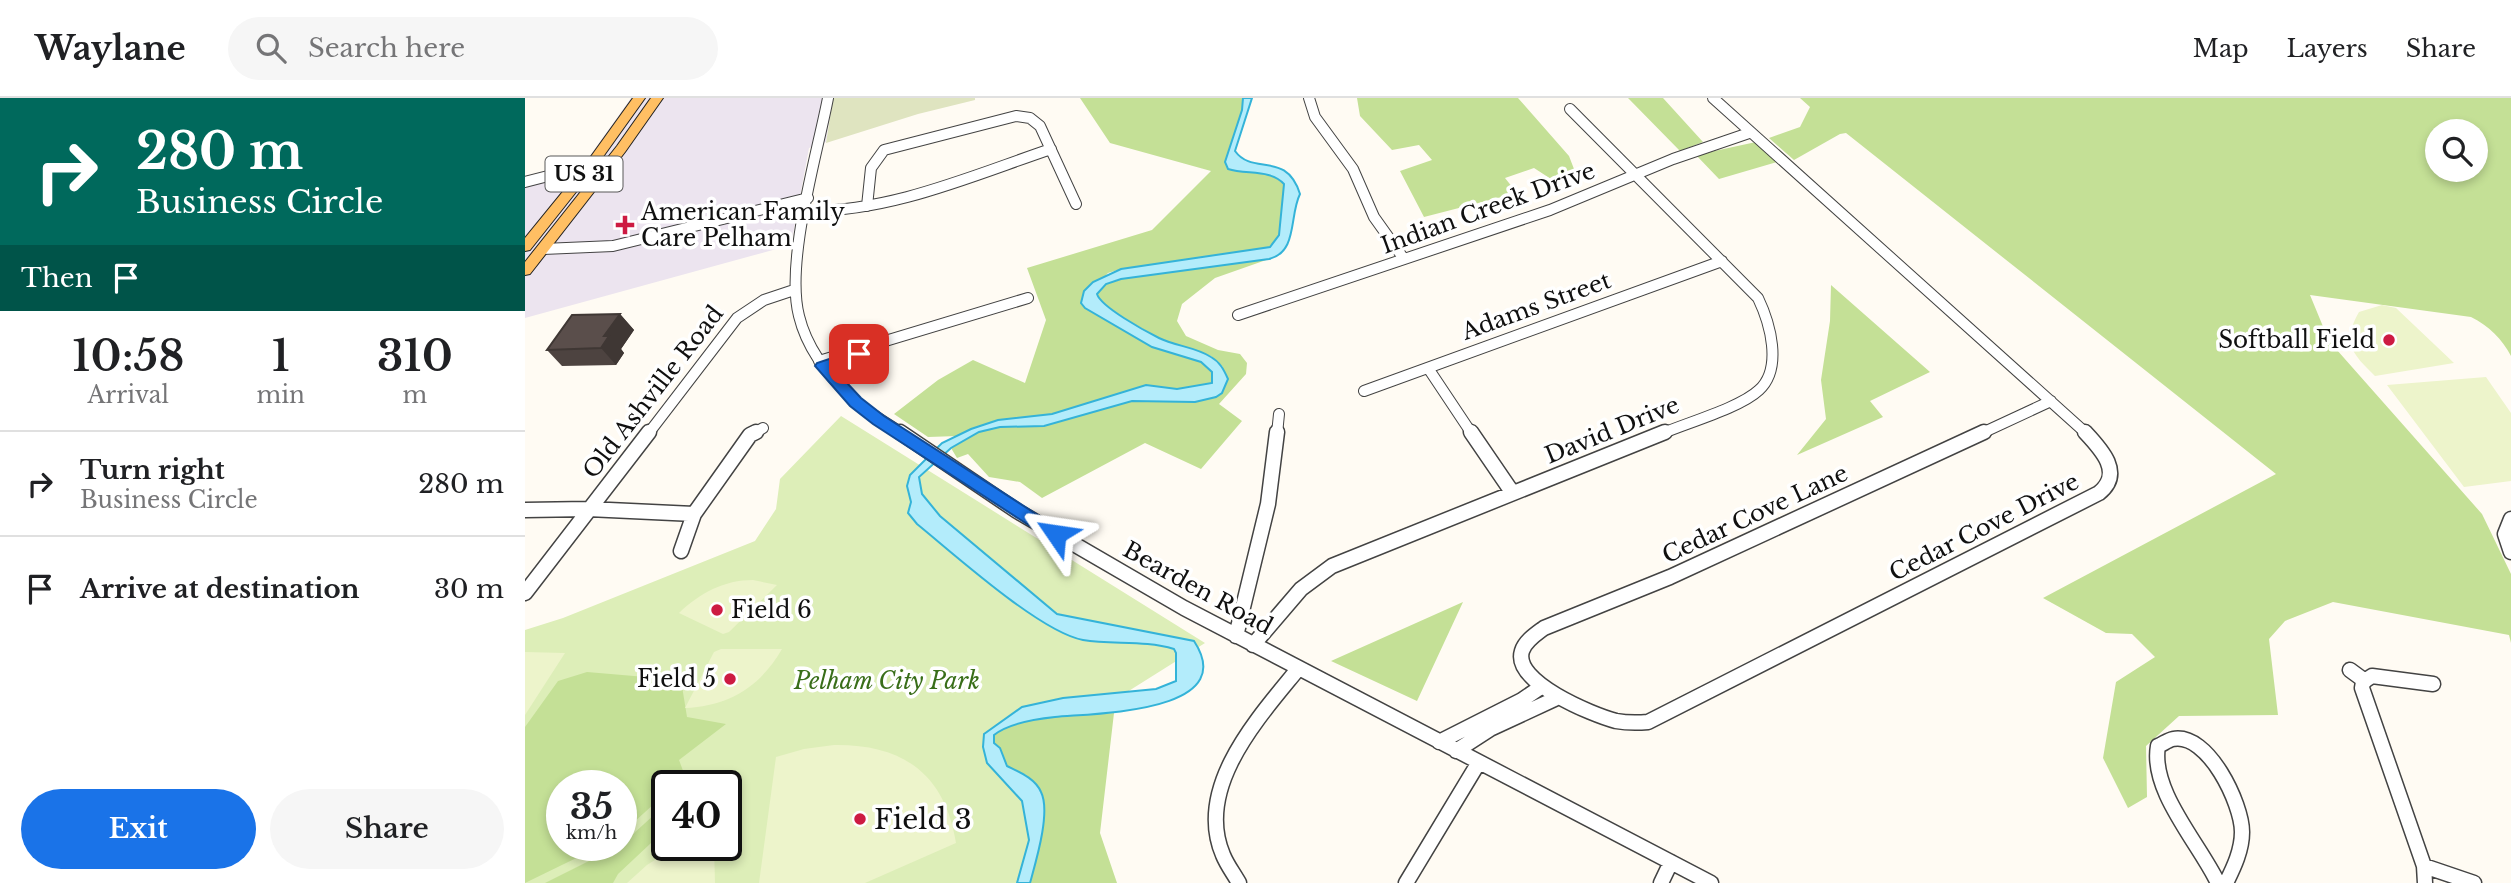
<!DOCTYPE html>
<html lang="en">
<head>
<meta charset="utf-8">
<style>
	body { margin:0; font-family:"Libre Baskerville",serif; background:#f6f6f6; color:#202124; height:100vh; display:flex; flex-direction:column; font-size:26px; white-space:nowrap }
	* { box-sizing:border-box; margin:0 }
	p { font-size:23px; color:#757577 }
	.icon { flex:none; width:38px; height:38px; fill:none; stroke:currentColor; stroke-width:2; stroke-linecap:round; stroke-linejoin:round }
	.map { position:relative; flex:1; overflow:hidden }
	.drawer { display:flex; flex-direction:column; background:#fff; width:525px }
	.drawer>* { flex:none }
	.top-card { background:#00695c; color:#fff; overflow:hidden }
	.controls { position:absolute; left:1900px; top:21px; display:grid; gap:14px }
	.controls a { display:grid; place-items:center; width:63px; height:63px; border-radius:50%; background:#fff; box-shadow:0 4px 10px #0003; font-size:35px }
	.speed { position:absolute; left:21px; top:672px; display:flex; gap:14px; font-size:35px; font-weight:700; text-align:center }
	.speed>* { display:grid; place-content:center; width:91px; height:91px; border-radius:50%; background:#fff; box-shadow:0 4px 10px #0003; line-height:1 }
	.speed small { font-size:18px; font-weight:400 }
	.speed .limit { border:4px solid #111; border-radius:10px; background:#fff; color:#111 }
	.pin { position:absolute; display:grid; place-items:center; width:60px; height:60px; color:#fff; margin:-30px; border-radius:14px; box-shadow:0 4px 10px #0006 }
	.me { position:absolute; width:77px; margin:-38px; rotate:302deg; stroke-linejoin:round; filter:drop-shadow(0 0 5px #0008) }
	.turn { display:flex; align-items:center; gap:24px; height:147px; padding:0 21px; font-size:32px }
	.turn .icon { width:91px; height:91px; stroke-width:2.5 }
	.turn b { display:block; font-size:49px; line-height:60px }
	.then { display:flex; align-items:center; height:66px; padding:0 21px; background:#0003; gap:14px; font-size:26px }
	.eta { display:flex; justify-content:space-evenly; align-items:center; height:119px; text-align:center }
	.eta b { font-size:42px; font-weight:600; line-height:49px }
	.action { display:flex; gap:14px; margin-top:auto; padding:14px 21px }
	.action a { flex:1; height:80px; border-radius:42px; background:#1a73e8; color:#fff; font-size:28px; font-weight:600; line-height:80px; text-align:center }
	.action a+a { background:#f6f6f6; color:#202124 }
	ul { padding:0; list-style:none }
	li { display:flex; align-items:center; gap:21px; height:105px; padding:0 21px; border-top:2px solid #e0e0e0 }
	li div { flex:1 }
	li b { display:block; font-size:26px }
	li em { font-style:normal }
	header { display:flex; align-items:center; gap:42px; box-sizing:border-box; height:98px; padding:0 35px; background:#fff; border-bottom:2px solid #e0e0e0 }
	header strong { font-size:33px }
	nav { display:flex; gap:38px; margin-inline-start:auto; font-size:24px }
	.search { width:490px; height:63px; background:#f6f6f6; display:flex; align-items:center; gap:18px; box-sizing:border-box; padding:0 24px; border-radius:38px; color:#757577; font-size:26px }
	main { display:flex; flex:1; min-height:0 }
	.map>svg:first-child { display:block }
	.industrial { fill:#ece4ef }
	.green { fill:#ddeeb8; fill-rule:evenodd }
	.forest { fill:#c4e096; fill-rule:evenodd }
	.cemetery { fill:#dfe4c0 }
	.pitch { fill:#edf4cb }
	.water { fill:#b3ecfb; stroke:#34b3d8; stroke-width:2 }
	.lines { fill:none; stroke-linecap:round; stroke-linejoin:round }
	.minor-far1-casing { stroke:#434343; stroke-width:12 }
	.minor-casing { stroke:#434343; stroke-width:17 }
	.major-casing { stroke:#212121; stroke-width:2 }
	.minor-far1 { stroke:#fff; stroke-width:10 }
	.minor { stroke:#fff; stroke-width:14 }
	.major { fill:#ffbf63; fill-rule:evenodd }
	.wall { fill:#4d4340 }
	.shaded-wall { fill:#3f3734 }
	.building { fill:#5a4e4b; stroke:#3f3734; stroke-width:2 }
	.route { fill:#1a73e8; stroke:#114b97; stroke-width:2 }
	.poi-dot { fill:#cd1b42; stroke:#fff; stroke-width:2.5 }
	.labels { text-anchor:middle; stroke-width:7; stroke-linejoin:round; paint-order:stroke }
	.shield { fill:#fff; stroke:#585858; stroke-width:2 }
	.shield-label { font-size:21px; font-weight:bold; fill:#101010 }
	.street-label { font-size:23px; fill:#101010; stroke:#fff }
	.poi-label { font-size:23px; fill:#101010; stroke:#fff; text-anchor:start }
	.park-label { font-size:23px; font-style:italic; fill:#396e19; stroke:#fff }
	.near-poi-label { font-size:28px; fill:#101010; stroke:#fff; text-anchor:start }
</style>
</head>
<body>
<header>
<strong>Waylane</strong>
<div class="search"><svg class="icon" aria-label="search" viewBox="0 0 24 24"><circle cx="10" cy="10" r="6"/><path d="M15 15l6 6"/></svg>Search here</div>
<nav><a>Map</a><a>Layers</a><a>Share</a></nav>
</header>
<main>
<section class="drawer">
<div class="top-card">
<div class="turn"><svg class="icon" aria-label="right" viewBox="0 0 24 24"><path d="M7 20v-9h11M14 6l5 5-5 5"/></svg><div><b>280 m</b>Business Circle</div></div>
<div class="then">Then<svg class="icon" aria-label="arrive" viewBox="0 0 24 24"><path d="M6 21V4h12l-3 4 3 4H6"/></svg></div>
</div>
<div class="eta">
<div><b>10:58</b><p>Arrival</p></div>
<div><b>1</b><p>min</p></div>
<div><b>310</b><p>m</p></div>
</div>
<ul>
<li><svg class="icon" aria-label="right" viewBox="0 0 24 24"><path d="M7 20v-9h11M14 6l5 5-5 5"/></svg><div><b>Turn right</b><p>Business Circle</p></div><em>280 m</em></li>
<li><svg class="icon" aria-label="arrive" viewBox="0 0 24 24"><path d="M6 21V4h12l-3 4 3 4H6"/></svg><div><b>Arrive at destination</b></div><em>30 m</em></li>
</ul>
<div class="action"><a>Exit</a><a>Share</a></div>
</section>
<div class="map">
<svg width="1986" height="785" viewBox="0 0 1986 785">
	<rect width="100%" height="100%" fill="#fffbf3"/>
	<path class="industrial" d="M106,0H308L301,44L284,50L266,147L0,220V81L59,66Z"/>
	<path class="green" d="M316,318L680,545L548,628L518,785H0V532L38,520L230,443L251,411L255,381ZM37,688H96V747H37ZM142,688H201V747H142Z"/>
	<path class="forest" d="M555,0H718L717,12L700,64C719,80 743,68 760,86L755,137L745,149L596,171L583,175L556,204L560,210L627,249L676,264L687,274V285L652,291L621,287L527,316L473,322L433,338L403,339L369,316L413,282L448,262L500,285L521,222L502,170L627,132L686,73L585,45Z
		M832,0H993L1044,58L1049,71L1026,81L1009,70L980,80L992,95L899,119L875,73L907,62L894,47L867,52L835,18Z
		M1103,0H1138L1178,44L1155,53Z
		M1275,0H1986V258C1977,241 1964,228 1946,219L1785,197L1804,243L1957,416L1986,476V545L1984,537L1808,504L1760,523L1744,541L1753,617L1654,618L1621,648L1622,699L1603,710L1578,660L1591,584L1630,559L1607,536L1581,535L1518,500L1751,376L1321,35L1315,36L1269,62L1244,40L1275,29L1285,9ZM1913,33H1951V72H1913Z
		M1231,44L1252,64L1194,81L1171,57Z
		M744,161L690,180L657,206L652,223L661,238L693,252L715,256L722,265L721,276L694,306L717,323L676,371L620,345L517,400L495,384L464,379L443,356L432,360L426,350L454,334L475,329L519,328L607,303L670,304L691,299L698,269L686,258L634,240L583,211L575,205L572,196L581,186L596,181Z
		M1306,187L1405,274L1345,303L1358,319L1272,357L1301,321L1296,282L1305,223Z
		M938,504L892,603L806,563Z
		M62,574L156,582L162,619L201,626L154,662L160,678L149,688H142V694L96,736V688H37V747H78L0,785V629L33,583Z
		M589,615L575,735L592,785H505L518,733L501,677L482,668L475,650L469,645V637C496,616 556,617 589,615Z
		M142,705V730L93,776L88,785H20L96,747Z"/>
	<path class="cemetery" d="M308,0H450V2L393,16L301,45Z"/>
	<path class="pitch" d="M1857,207L1871,210L1929,265L1850,278C1826,255 1817,244 1834,214Z
		M1961,279L1986,315V383L1939,389L1862,287Z
		M228,482L252,487L204,534L198,536L154,515C175,495 199,482 228,482Z
		M196,551H257C235,589 204,608 160,610L189,554Z
		M0,554L40,555L0,617Z
		M309,647C378,646 420,676 431,745L340,785H234L251,659L279,651Z
		M153,747H189L190,785H102L122,767Z"/>
	<path class="water" d="M718,0H727L710,53C728,78 761,52 775,96C764,118 773,154 744,161L596,181L581,186L572,196C576,209 620,233 634,240C650,248 671,249 686,259C695,264 699,272 703,281L697,295L691,299L670,304L607,303L519,328L475,329L454,334L426,350L394,379L397,396L415,418L532,516L669,543C717,616 566,615 530,619C511,621 484,625 469,637V645L475,650L482,668C494,674 510,680 516,694C526,714 511,763 505,785H492L504,742L497,703L462,665L458,649L459,636L497,609L538,600L631,591L651,583V555L649,551C619,542 588,547 558,542C515,534 429,456 392,426L383,415L386,404L382,388L385,377L417,345L446,331L473,322L527,316L621,287L652,291L687,285V274L676,264L627,249L560,210L556,205L559,193L568,184L596,171L745,149L754,137L759,86C745,71 722,77 703,71L700,64L717,12Z"/>
	<g class="lines">
		<g class="minor-far1-casing">
			<path id="minor-far1" d="M303,0C292,57 260,164 274,218C282,251 304,279 329,302C343,315 362,325 378,336
				M784,0L790,19L828,71L849,119L879,161
				M1188,0L1562,336
				M1045,11L1233,200C1245,225 1258,270 1234,292C1215,310 1161,325 1136,336
				M0,84L66,67
				M342,108L346,70L359,52L491,18L505,20L515,28L551,106
				M280,113C366,114 446,78 526,51
				M18,151L88,148L283,100
				M713,217L1025,112L1148,61L1224,35
				M294,263L503,200
				M903,270L947,336
				M839,293L1197,163
				M123,336L212,220L239,202L269,192
				M228,336L238,330
				M752,336L754,316
				M1455,336L1526,303"/>
		</g>
		<g class="minor-casing">
			<path id="minor" d="M375,334L492,413L659,510L1186,785
				M946,334L987,394
				M1459,334L1145,479L1019,530C1011,536 1000,543 997,553C987,584 1068,617 1091,623C1102,625 1112,625 1123,624L1574,395C1599,375 1576,351 1560,334
				M0,412L63,411L169,416
				M1986,421L1980,436L1986,454
				M156,453L169,416L225,337L231,334
				M0,495L124,334
				M711,538L743,406L752,334
				M728,547L776,491L807,468L1140,334
				M1825,572L1840,583
				M914,644L997,602L1016,589
				M931,653L965,631L1034,599
				M1899,768L1949,785
				M714,785C709,776 702,767 698,757C669,689 734,619 773,571
				M881,785L954,664
				M1136,785L1146,764
				M1693,785C1674,745 1625,693 1633,648C1638,646 1643,642 1648,641C1683,634 1717,706 1717,734C1717,752 1709,769 1701,785
				M1900,785L1899,768L1837,590L1838,584L1847,578L1908,586"/>
		</g>
		<g class="major-casing">
			<path id="major" d="M108,0H120L70,70L5,152L0,153V140L62,64Z
				M126,0H138L100,54L5,176L0,177V164L92,48Z"/>
		</g>
		<use href="#minor-far1" class="minor-far1"/>
		<use href="#minor" class="minor"/>
		<use href="#major" class="major"/>
	</g>
	<path class="wall" d="M95,216L109,232L96,251L99,255L91,267L37,268L22,252Z"/>
	<path class="shaded-wall" d="M95,216L109,232L96,251L99,255L91,267L76,250L79,238Z"/>
	<path class="building" d="M95,216L79,238H84L76,250L22,252L47,217Z"/>
	<path class="route" d="M334,251L339,253V260L308,270L336,300L359,318L536,432L539,436L536,441H525L348,326L325,308L290,268L292,265Z"/>
	<g class="poi-dot">
		<path d="M96.5 116.5h7v7h7v7h-7v7h-7v-7h-7v-7h7z"/>
		<circle cx="1864" cy="242" r="7"/>
		<circle cx="192" cy="512" r="7"/>
		<circle cx="205" cy="581" r="7"/>
		<circle cx="335" cy="721" r="7"/>
	</g>
	<g class="labels">
		<rect class="shield" x="20.5" y="58.5" width="77" height="35" rx="5"/>
		<g class="shield-label">
			<text x="59" y="83">US 31</text>
		</g>
		<g class="street-label">
			<text transform="translate(963 110) rotate(-20)" y="8">Indian Creek Drive</text>
			<text transform="translate(1011 208) rotate(-20)" y="8">Adams Street</text>
			<text transform="translate(128 294) rotate(-52)" y="8">Old Ashville Road</text>
			<text transform="translate(1087 332) rotate(-22)" y="8">David Drive</text>
			<text transform="translate(1230 416) rotate(-25)" y="8">Cedar Cove Lane</text>
			<text transform="translate(1459 429) rotate(-27)" y="8">Cedar Cove Drive</text>
			<text transform="translate(673 490) rotate(29)" y="8">Bearden Road</text>
		</g>
		<g class="poi-label">
			<text x="116" y="122">American Family<tspan x="116" dy="26">Care Pelham</tspan></text>
			<text x="1850" y="250" text-anchor="end">Softball Field</text>
			<text x="206" y="520">Field 6</text>
			<text x="191" y="589" text-anchor="end">Field 5</text>
		</g>
		<g class="park-label">
			<text x="362" y="591">Pelham City Park</text>
		</g>
		<g class="near-poi-label">
			<text x="349" y="731">Field 3</text>
		</g>
	</g>
</svg>
<div class="controls">
<a><svg class="icon" aria-label="search" viewBox="0 0 24 24"><circle cx="10" cy="10" r="6"/><path d="M15 15l6 6"/></svg></a>
</div>
<div class="speed"><div>35<small>km/h</small></div><div class="limit">40</div></div>
<div class="pin" style="left:334px;top:256px;background:#d93025"><svg class="icon" aria-label="arrive" viewBox="0 0 24 24"><path d="M6 21V4h12l-3 4 3 4H6"/></svg></div>
<svg class="me" style="left:531px;top:436px" viewBox="-20 -20 40 40"><path d="M0-17L14 15 0 8-14 15z" fill="#1a73e8" stroke="#fff" stroke-width="4"/></svg>
</div>
</main>
</body>
</html>
